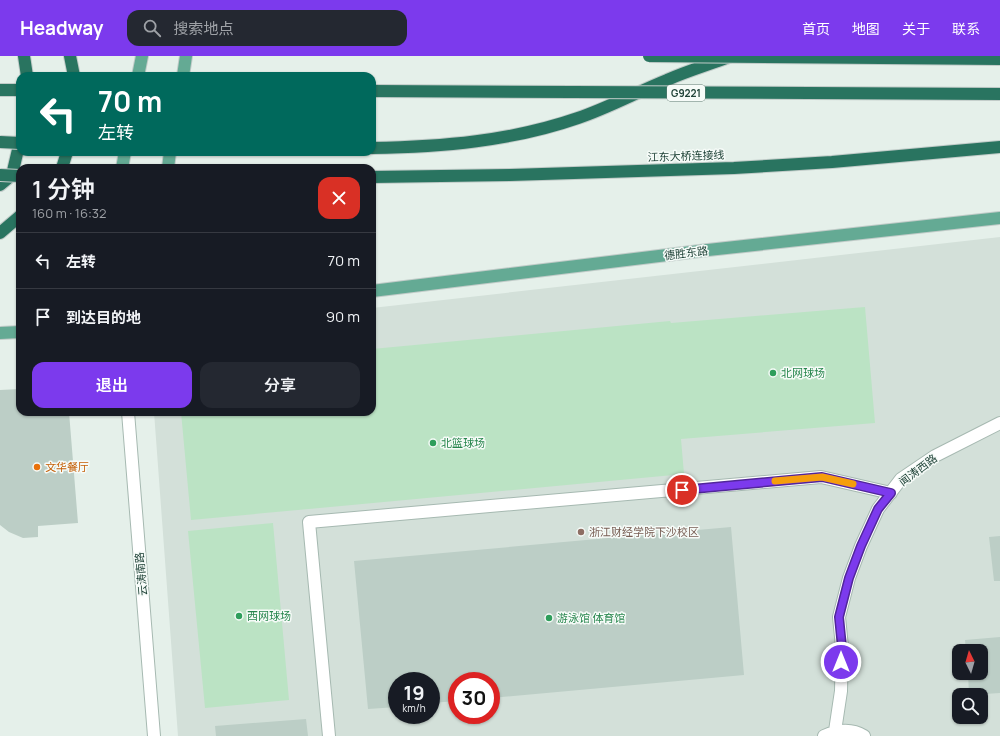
<!DOCTYPE html>
<html lang="zh">
<head>
<meta charset="utf-8">
<style>
	body { margin:0; font-family:Manrope,"Noto Sans SC",sans-serif; background:#242831; color:#f1f3f6; height:100vh; display:flex; flex-direction:column; font-size:15px; white-space:nowrap }
	* { box-sizing:border-box; margin:0 }
	p { font-size:13px; color:#9ea1a6 }
	.icon { flex:none; width:22px; height:22px; fill:none; stroke:currentColor; stroke-width:2; stroke-linecap:round; stroke-linejoin:round }
	.map { position:relative; flex:1; overflow:hidden }
	.details { position:absolute; left:16px; top:108px; width:360px; height:252px; display:flex; flex-direction:column; background:#171b24; border-radius:12px; box-shadow:0 1px 3px #0004 }
	.details>* { flex:none }
	.hud { position:absolute; left:16px; top:16px; width:360px; height:84px; border-radius:12px; box-shadow:0 1px 3px #0004; background:#00695c; color:#fff; overflow:hidden }
	.needle { width:26px; rotate:355deg }
	.tools { position:absolute; left:952px; top:588px; display:grid; gap:8px }
	.tools a { display:grid; place-items:center; width:36px; height:36px; border-radius:8px; background:#171b24; box-shadow:0 1px 3px #0004; font-size:20px }
	.speed { position:absolute; left:388px; top:616px; display:flex; gap:8px; font-size:20px; font-weight:700; text-align:center }
	.speed>* { display:grid; place-content:center; width:52px; height:52px; border-radius:50%; background:#171b24; box-shadow:0 1px 3px #0004; line-height:1 }
	.speed small { font-size:10px; font-weight:400 }
	.speed .limit { border:6px solid #d22; background:#fff; color:#111 }
	.pin { position:absolute; display:grid; place-items:center; width:34px; height:34px; color:#fff; margin:-17px; border:2px solid #fff; border-radius:50%; box-shadow:0 1px 4px #0007 }
	.me { position:absolute; width:44px; margin:-22px; rotate:0deg; stroke-linejoin:round; filter:drop-shadow(0 0 3px #0008) }
	.turn { display:flex; align-items:center; gap:14px; height:84px; padding:0 16px; font-size:18px }
	.turn .icon { width:52px; height:52px; stroke-width:2.5 }
	.turn b { display:block; font-size:28px; line-height:34px }
	.round { display:grid; place-items:center; flex:none; width:42px; height:42px; border-radius:12px; background:#242831 }
	.headline { display:flex; align-items:center; justify-content:space-between; height:68px; padding:0 16px }
	h1 { font-size:24px; font-weight:600; line-height:30px }
	.button { display:flex; gap:8px; margin-top:auto; padding:8px 16px }
	.button a { flex:1; height:46px; border-radius:12px; background:#7c3aed; color:#fff; font-size:16px; font-weight:600; line-height:46px; text-align:center }
	.button a+a { background:#242831; color:#f1f3f6 }
	ul { padding:0; list-style:none }
	li { display:flex; align-items:center; gap:12px; height:56px; padding:0 16px; border-top:1px solid #363941 }
	li div { flex:1 }
	li b { display:block; font-size:15px }
	li em { font-style:normal }
	header { display:flex; align-items:center; gap:24px; box-sizing:border-box; height:56px; padding:0 20px; background:#7c3aed; color:#fff }
	header strong { font-size:19px }
	nav { display:flex; gap:22px; margin-inline-start:auto; font-size:14px }
	.search { width:280px; height:36px; background:#242831; display:flex; align-items:center; gap:10px; box-sizing:border-box; padding:0 14px; border-radius:12px; color:#9ea1a6; font-size:15px }
	.map>svg:first-child { display:block }
	.built { fill:#d3e0d9; fill-rule:evenodd }
	.green { fill:#bbe3c4 }
	.building { fill:#bccec6 }
	.lines { fill:none; stroke-linecap:round; stroke-linejoin:round }
	.minor-casing { stroke:#a6b9b1; stroke-width:14 }
	.major-casing { stroke:#c1cbc8; stroke-width:14 }
	.highway-casing { stroke:#c1cbc8; stroke-width:14 }
	.minor { stroke:#fff; stroke-width:12 }
	.major { stroke:#64aa94; stroke-width:12 }
	.highway { stroke:#297460; stroke-width:12 }
	.highway-bridge-casing { stroke:#c1cbc8; stroke-width:14; stroke-linecap:butt }
	.highway-bridge { stroke:#297460; stroke-width:12 }
	.route-casing { stroke:#51269a; stroke-width:10 }
	.route { stroke:#7c3aed; stroke-width:7 }
	.slow { stroke:#f59e0b; stroke-width:7 }
	.leisure-dot { fill:#2e9e5b; stroke:#f6fbf8; stroke-width:1.5 }
	.food-dot { fill:#e8710a; stroke:#f6fbf8; stroke-width:1.5 }
	.education-dot { fill:#8d6e63; stroke:#f6fbf8; stroke-width:1.5 }
	.labels { text-anchor:middle; stroke-width:3; stroke-linejoin:round; paint-order:stroke }
	.shield { fill:#f6fbf8; stroke:#617b72; stroke-width:1 }
	.shield-label { font-size:10px; font-weight:bold; fill:#214439 }
	.street-label { font-size:11px; fill:#214439; stroke:#f6fbf8 }
	.leisure-label { font-size:11px; fill:#27864d; stroke:#f6fbf8; text-anchor:start }
	.food-label { font-size:11px; fill:#c56008; stroke:#f6fbf8; text-anchor:start }
	.education-label { font-size:11px; fill:#785e54; stroke:#f6fbf8; text-anchor:start }
</style>
</head>
<body>
<header>
<strong>Headway</strong>
<div class="search"><svg class="icon" aria-label="search" viewBox="0 0 24 24"><circle cx="10" cy="10" r="6"/><path d="M15 15l6 6"/></svg>搜索地点</div>
<nav><a>首页</a><a>地图</a><a>关于</a><a>联系</a></nav>
</header>
<div class="map">
<svg width="1000" height="680" viewBox="0 0 1000 680">
	<rect width="100%" height="100%" fill="#e5f0ea"/>
	<path class="built" d="M1000,181V680H178L154,356H372V252ZM959,595H981V617H959ZM397,625H431V659H397ZM457,625H491V659H457ZM959,639H981V661H959Z"/>
	<path class="green" d="M865,251L875,367L681,383L684,418L191,464L181,356H372V293L670,265L671,267Z
		M273,467L289,644L205,652L188,475Z"/>
	<path class="building" d="M20,333V356H69L78,467L38,470V481L23,482L9,476L0,469V334Z
		M731,471L744,619L491,642V625H457V645L431,647V625H397V651L368,653L354,505Z
		M1000,480V525H994L989,481Z
		M1000,581V637L969,639L968,617H981V595H966L965,584Z
		M306,663L308,680H216L215,670Z"/>
	<g class="lines">
		<g class="minor-casing">
			<path id="minor" d="M128,356L154,680
				M835,675L841,635L842,591L839,561L849,522L861,490L878,453L901,423L935,400L1000,367
				M329,680L309,466L821,421L891,437
				M824,680C837,674 851,672 864,680"/>
		</g>
		<g class="major-casing">
			<path id="major" d="M138,20L142,0
				M183,20L186,0
				M122,112L125,96
				M168,112L170,96
				M372,235L708,194L1000,162
				M0,277L20,276"/>
		</g>
		<g class="highway-casing">
			<path id="highway" d="M24,0L27,20
				M70,0L74,20
				M0,34H20
				M372,92C441,91 512,85 578,62C608,52 637,36 667,24C687,15 708,9 729,1
				M62,112L67,96
				M372,121L510,119L734,112L832,106L1000,91
				M0,129L12,119L20,85
				M0,177L20,160"/>
		</g>
		<use href="#minor" class="minor"/>
		<use href="#major" class="major"/>
		<use href="#highway" class="highway"/>
		<g class="highway-bridge-casing">
			<path id="highway-bridge" d="M649,0L1000,3
				M372,35L1000,38
				M0,86L20,87
				M0,119L20,120"/>
		</g>
		<use href="#highway-bridge" class="highway-bridge"/>
	</g>
	<g class="lines">
		<g class="route-casing">
			<path id="route" d="M682,434L822,421L891,437L878,453L861,490L849,522L839,561L842,591L841,606"/>
		</g>
		<use href="#route" class="route"/>
		<path class="slow" d="M775,425L822,421L853,428"/>
	</g>
	<g class="leisure-dot">
		<circle cx="773" cy="317" r="4"/>
		<circle cx="433" cy="387" r="4"/>
		<circle cx="239" cy="560" r="4"/>
		<circle cx="549" cy="562" r="4"/>
	</g>
	<circle class="food-dot" cx="37" cy="411" r="4"/>
	<circle class="education-dot" cx="581" cy="476" r="4"/>
	<g class="labels">
		<rect class="shield" x="667" y="29" width="38" height="16" rx="3"/>
		<g class="shield-label">
			<text x="686" y="41">G9221</text>
		</g>
		<g class="street-label">
			<text transform="translate(686 100) rotate(-2)" y="4">江东大桥连接线</text>
			<text transform="translate(686 197) rotate(-7)" y="4">德胜东路</text>
			<text transform="translate(918 414) rotate(-37)" y="4">闻涛西路</text>
			<text transform="translate(141 518) rotate(-95)" y="4">云涛南路</text>
		</g>
		<g class="leisure-label">
			<text x="781" y="321">北网球场</text>
			<text x="441" y="391">北篮球场</text>
			<text x="247" y="564">西网球场</text>
			<text x="557" y="566">游泳馆 体育馆</text>
		</g>
		<g class="food-label">
			<text x="45" y="415">文华餐厅</text>
		</g>
		<g class="education-label">
			<text x="589" y="480">浙江财经学院下沙校区</text>
		</g>
	</g>
</svg>
<div class="tools">
<a><svg class="needle" viewBox="-14 -14 28 28"><path d="M0-13l5 13h-10z" fill="#e53935"/><path d="M0 13l5-13h-10z" fill="#9ea1a6"/></svg></a>
<a><svg class="icon" aria-label="search" viewBox="0 0 24 24"><circle cx="10" cy="10" r="6"/><path d="M15 15l6 6"/></svg></a>
</div>
<div class="speed"><div>19<small>km/h</small></div><div class="limit">30</div></div>
<div class="pin" style="left:682px;top:434px;background:#d93025"><svg class="icon" aria-label="arrive" viewBox="0 0 24 24"><path d="M6 21V4h12l-3 4 3 4H6"/></svg></div>
<svg class="me" style="left:841px;top:606px" viewBox="-20 -20 40 40"><circle r="17" fill="#7c3aed" stroke="#fff" stroke-width="3"/><path d="M0-11L8 9 0 5-8 9z" fill="#fff"/></svg>
<div class="hud">
<div class="turn"><svg class="icon" aria-label="left" viewBox="0 0 24 24"><path d="M17 20v-9H6M10 6l-5 5 5 5"/></svg><div><b>70 m</b>左转</div></div>
</div>
<section class="details">
<div class="headline"><div><h1>1 分钟</h1><p>160 m · 16:32</p></div><a class="round" style="background:#d93025;color:#fff"><svg class="icon" aria-label="close" viewBox="0 0 24 24"><path d="M6 6l12 12M18 6L6 18"/></svg></a></div>
<ul>
<li><svg class="icon" aria-label="left" viewBox="0 0 24 24"><path d="M17 20v-9H6M10 6l-5 5 5 5"/></svg><div><b>左转</b></div><em>70 m</em></li>
<li><svg class="icon" aria-label="arrive" viewBox="0 0 24 24"><path d="M6 21V4h12l-3 4 3 4H6"/></svg><div><b>到达目的地</b></div><em>90 m</em></li>
</ul>
<div class="button"><a>退出</a><a>分享</a></div>
</section>
</div>
</body>
</html>
